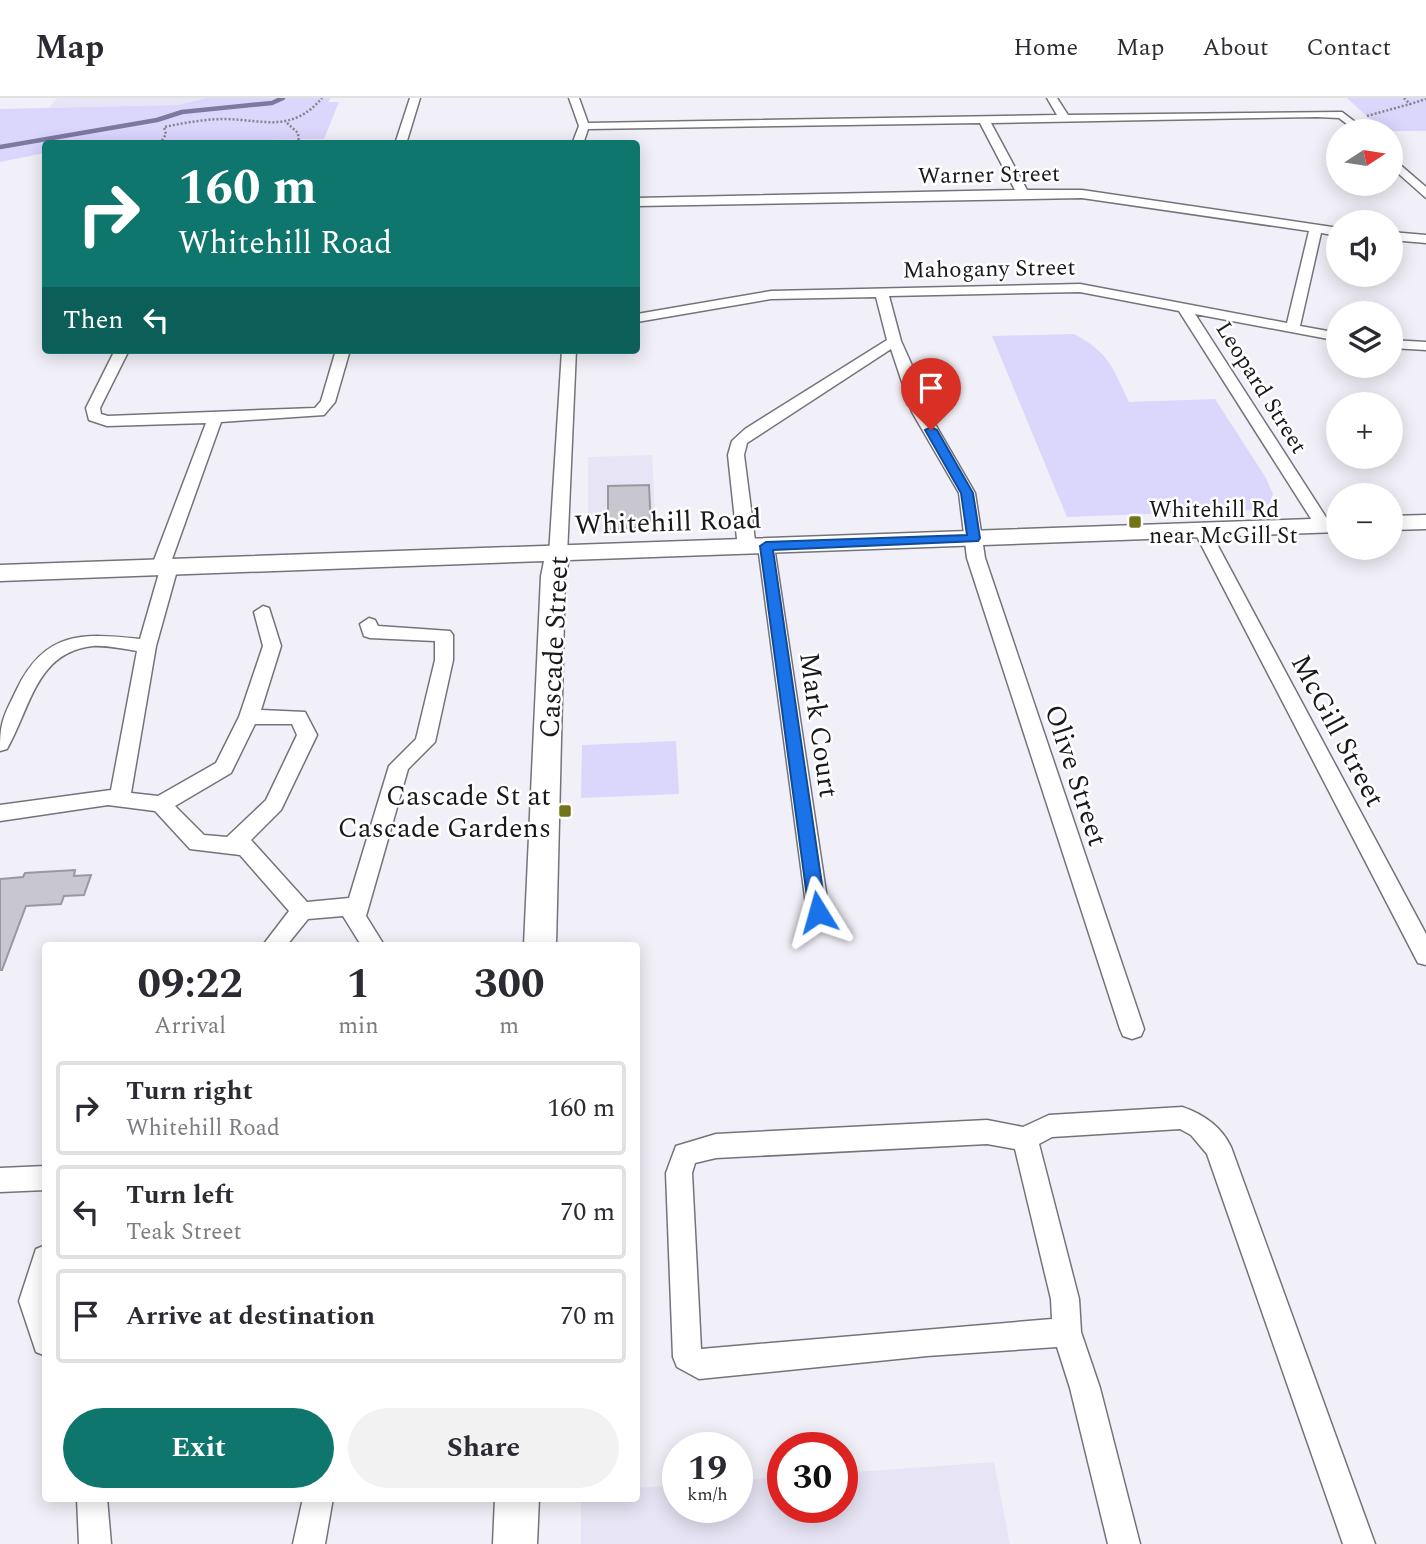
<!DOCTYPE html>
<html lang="en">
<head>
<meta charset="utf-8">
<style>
	body { margin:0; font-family:Spectral,serif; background:#f2f2f3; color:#2b2b33; height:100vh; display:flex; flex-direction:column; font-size:26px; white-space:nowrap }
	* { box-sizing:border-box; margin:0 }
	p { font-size:23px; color:#7c7c81 }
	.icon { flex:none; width:38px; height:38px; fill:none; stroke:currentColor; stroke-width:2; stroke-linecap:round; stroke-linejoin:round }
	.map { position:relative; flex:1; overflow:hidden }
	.drawer { position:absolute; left:42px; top:844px; width:598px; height:560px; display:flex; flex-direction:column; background:#fff; border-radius:7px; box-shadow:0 4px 18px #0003 }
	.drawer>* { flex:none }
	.top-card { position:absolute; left:42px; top:42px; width:598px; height:214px; border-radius:7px; box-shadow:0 4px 18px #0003; background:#0f766e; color:#fff; overflow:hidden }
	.needle { width:46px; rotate:78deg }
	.tools { position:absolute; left:1326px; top:21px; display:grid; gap:14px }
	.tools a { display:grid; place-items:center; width:77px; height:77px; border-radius:50%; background:#fff; box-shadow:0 4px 18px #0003; font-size:35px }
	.speed { position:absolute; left:662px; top:1334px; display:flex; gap:14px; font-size:35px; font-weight:700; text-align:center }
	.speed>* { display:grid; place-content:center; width:91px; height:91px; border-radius:50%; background:#fff; box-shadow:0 4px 18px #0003; line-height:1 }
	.speed small { font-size:18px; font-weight:400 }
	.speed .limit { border:10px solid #d22; background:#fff; color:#111 }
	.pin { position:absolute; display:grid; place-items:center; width:60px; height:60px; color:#fff; margin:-72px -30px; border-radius:50% 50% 50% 0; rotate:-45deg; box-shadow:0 0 7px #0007 }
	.pin .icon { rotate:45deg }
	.me { position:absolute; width:77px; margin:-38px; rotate:352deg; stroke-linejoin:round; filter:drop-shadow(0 0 5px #0008) }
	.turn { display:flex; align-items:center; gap:24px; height:147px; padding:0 21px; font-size:32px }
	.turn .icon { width:91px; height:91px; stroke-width:2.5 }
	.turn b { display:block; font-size:49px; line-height:60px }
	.then { display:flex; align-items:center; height:66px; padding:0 21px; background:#0003; gap:14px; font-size:26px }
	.eta { display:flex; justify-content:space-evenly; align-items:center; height:119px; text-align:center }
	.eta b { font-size:42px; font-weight:700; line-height:49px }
	.cta { display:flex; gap:14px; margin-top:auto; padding:14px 21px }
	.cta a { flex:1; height:80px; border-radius:42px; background:#0f766e; color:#fff; font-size:28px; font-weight:700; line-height:80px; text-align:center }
	.cta a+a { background:#f2f2f3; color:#2b2b33 }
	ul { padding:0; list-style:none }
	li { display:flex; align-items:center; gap:21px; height:94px; margin:0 14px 10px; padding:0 7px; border:4px solid #e1e1e2; border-radius:7px }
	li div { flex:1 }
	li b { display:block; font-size:26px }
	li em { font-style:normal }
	header { display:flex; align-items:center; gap:42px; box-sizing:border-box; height:98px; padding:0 35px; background:#fff; border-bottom:2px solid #e1e1e2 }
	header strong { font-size:33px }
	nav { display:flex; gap:38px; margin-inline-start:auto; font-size:24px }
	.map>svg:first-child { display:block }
	.built { fill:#e7e5f5 }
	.green { fill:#dad6fc }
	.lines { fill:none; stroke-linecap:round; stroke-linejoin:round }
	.stream { stroke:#7d789e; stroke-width:4.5 }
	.building { fill:#c8c7cf; stroke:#9998a0; stroke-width:2 }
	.street-casing { stroke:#74737a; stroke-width:3 }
	.secondary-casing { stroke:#74737a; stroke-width:3 }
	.path { stroke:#85858a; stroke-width:2.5; stroke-dasharray:2 2; stroke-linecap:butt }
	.street { fill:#fff; fill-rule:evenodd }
	.secondary { fill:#fff; fill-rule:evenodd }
	.route { fill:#1a73e8; stroke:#114b97; stroke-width:2 }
	.poi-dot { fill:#72741a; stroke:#fff; stroke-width:2.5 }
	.labels { text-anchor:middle; stroke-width:5; stroke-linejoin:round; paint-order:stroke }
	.far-street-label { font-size:23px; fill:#19191c; stroke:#fff }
	.far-poi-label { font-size:23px; fill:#19191c; stroke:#fff; text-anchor:start }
	.street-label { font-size:28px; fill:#19191c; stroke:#fff }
	.poi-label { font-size:28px; fill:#19191c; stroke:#fff; text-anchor:end }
</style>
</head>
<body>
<header>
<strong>Map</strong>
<nav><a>Home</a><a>Map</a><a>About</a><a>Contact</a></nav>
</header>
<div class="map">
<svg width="1426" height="1446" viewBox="0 0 1426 1446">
	<rect width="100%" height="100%" fill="#f1f0f8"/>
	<path class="built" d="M57,0H206L178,7L49,10Z
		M652,357L656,434L602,436L588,429V359Z
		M994,1364L1010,1446H581V1400H637V1390L677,1387V1409H737V1383L782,1379V1409H842V1375Z"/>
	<path class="green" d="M206,0H331L328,4H339L324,41L46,46L45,55L0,64V11L178,7Z
		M1347,0H1426V33H1383Z
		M1074,236C1110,255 1112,269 1129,304L1215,301L1266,380L1273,396L1269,406L1253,412L1067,419L992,238Z
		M676,643L679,696L581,700L582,647Z"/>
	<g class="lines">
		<path class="stream" d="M0,49L157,22L182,14L272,5L283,0"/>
	</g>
	<path class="building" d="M649,387L651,429L608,431V388Z
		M75,772L74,778L91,777L84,797L64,798L61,806L26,808L2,872H0V781L23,779L25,775Z"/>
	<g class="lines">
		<g class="street-casing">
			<path id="street" d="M410,0H420L406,46H395Z
				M569,0H579L588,25L1057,17L1047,0H1057L1068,17L1342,14L1367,33H1356L1339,20L1317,19L991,25L1027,92H1082L1339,130V138L1321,135L1300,228L1339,235V243L1195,216L1331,427L1329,431H1317L1315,427L1179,213L1080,194L889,198L901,243L914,272L928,314L975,395L985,460L1144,931L1141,938L1132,941L1123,938L1120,931L967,460L959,395L912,314L891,251L747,345L744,357L756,450L747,455L738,450L728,357L732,343L745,331L887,242L876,199L771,201L637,224V216L771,193L1080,186L1287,225L1309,133L1082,100L637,108V100L1015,92L980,25L588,31L583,46H572L579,28Z
				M1391,59L1426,89V100L1391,69Z
				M1391,134L1426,137V145L1391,142Z
				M1391,242L1426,244V252L1391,250Z
				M115,252H129L100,310L101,316L108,318L315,310L321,303L336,252H350L335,304L324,317L221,324L171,464L178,469L156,548L131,695L158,698L216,665L239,619L263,548L254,514L263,508L269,510L281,548L261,612L305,614L317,637L281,712L251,742L307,804L349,800L389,668L416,641L435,562V543L370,540L364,538L360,526L369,520L375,522L378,528L450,533L453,537V562L435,644L408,671L366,818L384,847H361L343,818L308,821L287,847H263L289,813L240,757L190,751L155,713L108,707L0,723V707L111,692L137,553C123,551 107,547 93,548C36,554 31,609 7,651L0,653C0,622 4,618 17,591C45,533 82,535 140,541L159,475L151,470L206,325L107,328L89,322L86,310ZM255,626H292L297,637L266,702L227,739L204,737L175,708L231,675Z
				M562,252H576L567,457L558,462L549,457Z
				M1202,428L1210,433L1426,836V867L1418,865L1194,433Z
				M766,443L774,448L829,814L826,820L818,823L810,820L807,814L758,448Z
				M1182,1009C1203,1016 1221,1028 1231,1049L1375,1446H1343L1207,1056L1191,1037L1180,1031L1052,1039L1039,1046L1079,1201L1081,1234L1100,1290L1140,1446H1108L1070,1290L1057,1249L927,1258L699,1281L677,1269L673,1259L666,1075L676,1048L716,1036L987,1022L1023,1029L1049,1017ZM987,1046L1015,1051L1051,1201L1052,1221L701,1251L692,1075L695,1065L716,1060Z
				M46,1068V1092L0,1094V1070Z
				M46,1147V1258L36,1254L19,1203L36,1151Z
				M77,1400H107L111,1446H79Z
				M303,1400H333L325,1446H293Z"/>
		</g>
		<g class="secondary-casing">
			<path id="secondary" d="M1426,417V431L1391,432V418Z
				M1339,420V434L569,462L565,478L556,847H524L541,478L544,463L0,483V467Z
				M495,1400H539L537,1446H493Z"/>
		</g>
		<path class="path" d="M1404,0L1410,6L1426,1
			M1367,18L1410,6
			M287,25L298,35L299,46
			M160,46L166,36L164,29C184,25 204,21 225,21C265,22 292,35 322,0"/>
		<use href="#street" class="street"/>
		<use href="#secondary" class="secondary"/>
	</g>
	<path class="route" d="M931,329L937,332L973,395L980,440L978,443L773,452L826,814L824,819H812L809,814L760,448L766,444L967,437L961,395L925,332Z"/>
	<g class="poi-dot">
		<rect x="1128" y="417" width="14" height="14" rx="3.5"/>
		<rect x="558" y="706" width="14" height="14" rx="3.5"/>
	</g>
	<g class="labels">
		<g class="far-street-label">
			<text transform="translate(989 76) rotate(-1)" y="8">Warner Street</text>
			<text transform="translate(989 170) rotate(-1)" y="8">Mahogany Street</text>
			<text transform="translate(1262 289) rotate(58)" y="8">Leopard Street</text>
		</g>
		<g class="far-poi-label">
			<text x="1149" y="419">Whitehill Rd<tspan x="1149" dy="26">near McGill St</tspan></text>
		</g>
		<g class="street-label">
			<text transform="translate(668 423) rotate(-2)" y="10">Whitehill Road</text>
			<text transform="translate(553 549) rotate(-87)" y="10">Cascade Street</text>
			<text transform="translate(820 627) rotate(82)" y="10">Mark Court</text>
			<text transform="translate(1339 632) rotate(62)" y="10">McGill Street</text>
			<text transform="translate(1077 677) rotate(72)" y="10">Olive Street</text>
		</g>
		<g class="poi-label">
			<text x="551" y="707">Cascade St at<tspan x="551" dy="32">Cascade Gardens</tspan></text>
		</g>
	</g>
</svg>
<div class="tools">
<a><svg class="needle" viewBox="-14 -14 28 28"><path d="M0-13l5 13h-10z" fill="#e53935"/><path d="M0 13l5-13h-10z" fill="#7c7c81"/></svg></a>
<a><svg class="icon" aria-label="sound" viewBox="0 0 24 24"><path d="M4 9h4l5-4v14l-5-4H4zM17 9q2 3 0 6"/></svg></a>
<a><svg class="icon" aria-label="layers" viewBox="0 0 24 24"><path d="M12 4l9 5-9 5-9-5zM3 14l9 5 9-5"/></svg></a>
<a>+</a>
<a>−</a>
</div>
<div class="speed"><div>19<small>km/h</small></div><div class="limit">30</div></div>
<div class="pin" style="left:931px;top:332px;background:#d93025"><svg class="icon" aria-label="arrive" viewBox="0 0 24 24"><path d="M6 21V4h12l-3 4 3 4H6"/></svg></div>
<svg class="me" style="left:818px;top:814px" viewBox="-20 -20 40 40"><path d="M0-17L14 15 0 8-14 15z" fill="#1a73e8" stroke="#fff" stroke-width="4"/></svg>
<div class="top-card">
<div class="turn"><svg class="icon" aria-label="right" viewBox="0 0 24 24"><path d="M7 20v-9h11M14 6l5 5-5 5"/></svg><div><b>160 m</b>Whitehill Road</div></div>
<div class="then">Then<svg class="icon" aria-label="left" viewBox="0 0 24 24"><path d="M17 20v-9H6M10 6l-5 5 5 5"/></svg></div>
</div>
<section class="drawer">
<div class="eta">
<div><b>09:22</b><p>Arrival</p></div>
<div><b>1</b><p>min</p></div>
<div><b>300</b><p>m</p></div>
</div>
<ul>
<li><svg class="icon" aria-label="right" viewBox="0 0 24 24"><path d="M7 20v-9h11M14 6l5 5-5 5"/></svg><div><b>Turn right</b><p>Whitehill Road</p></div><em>160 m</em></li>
<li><svg class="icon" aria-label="left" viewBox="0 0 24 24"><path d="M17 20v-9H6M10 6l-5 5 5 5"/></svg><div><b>Turn left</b><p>Teak Street</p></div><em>70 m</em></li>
<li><svg class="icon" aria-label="arrive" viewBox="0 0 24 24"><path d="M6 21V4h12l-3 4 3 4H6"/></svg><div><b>Arrive at destination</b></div><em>70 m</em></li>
</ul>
<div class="cta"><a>Exit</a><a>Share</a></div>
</section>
</div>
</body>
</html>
